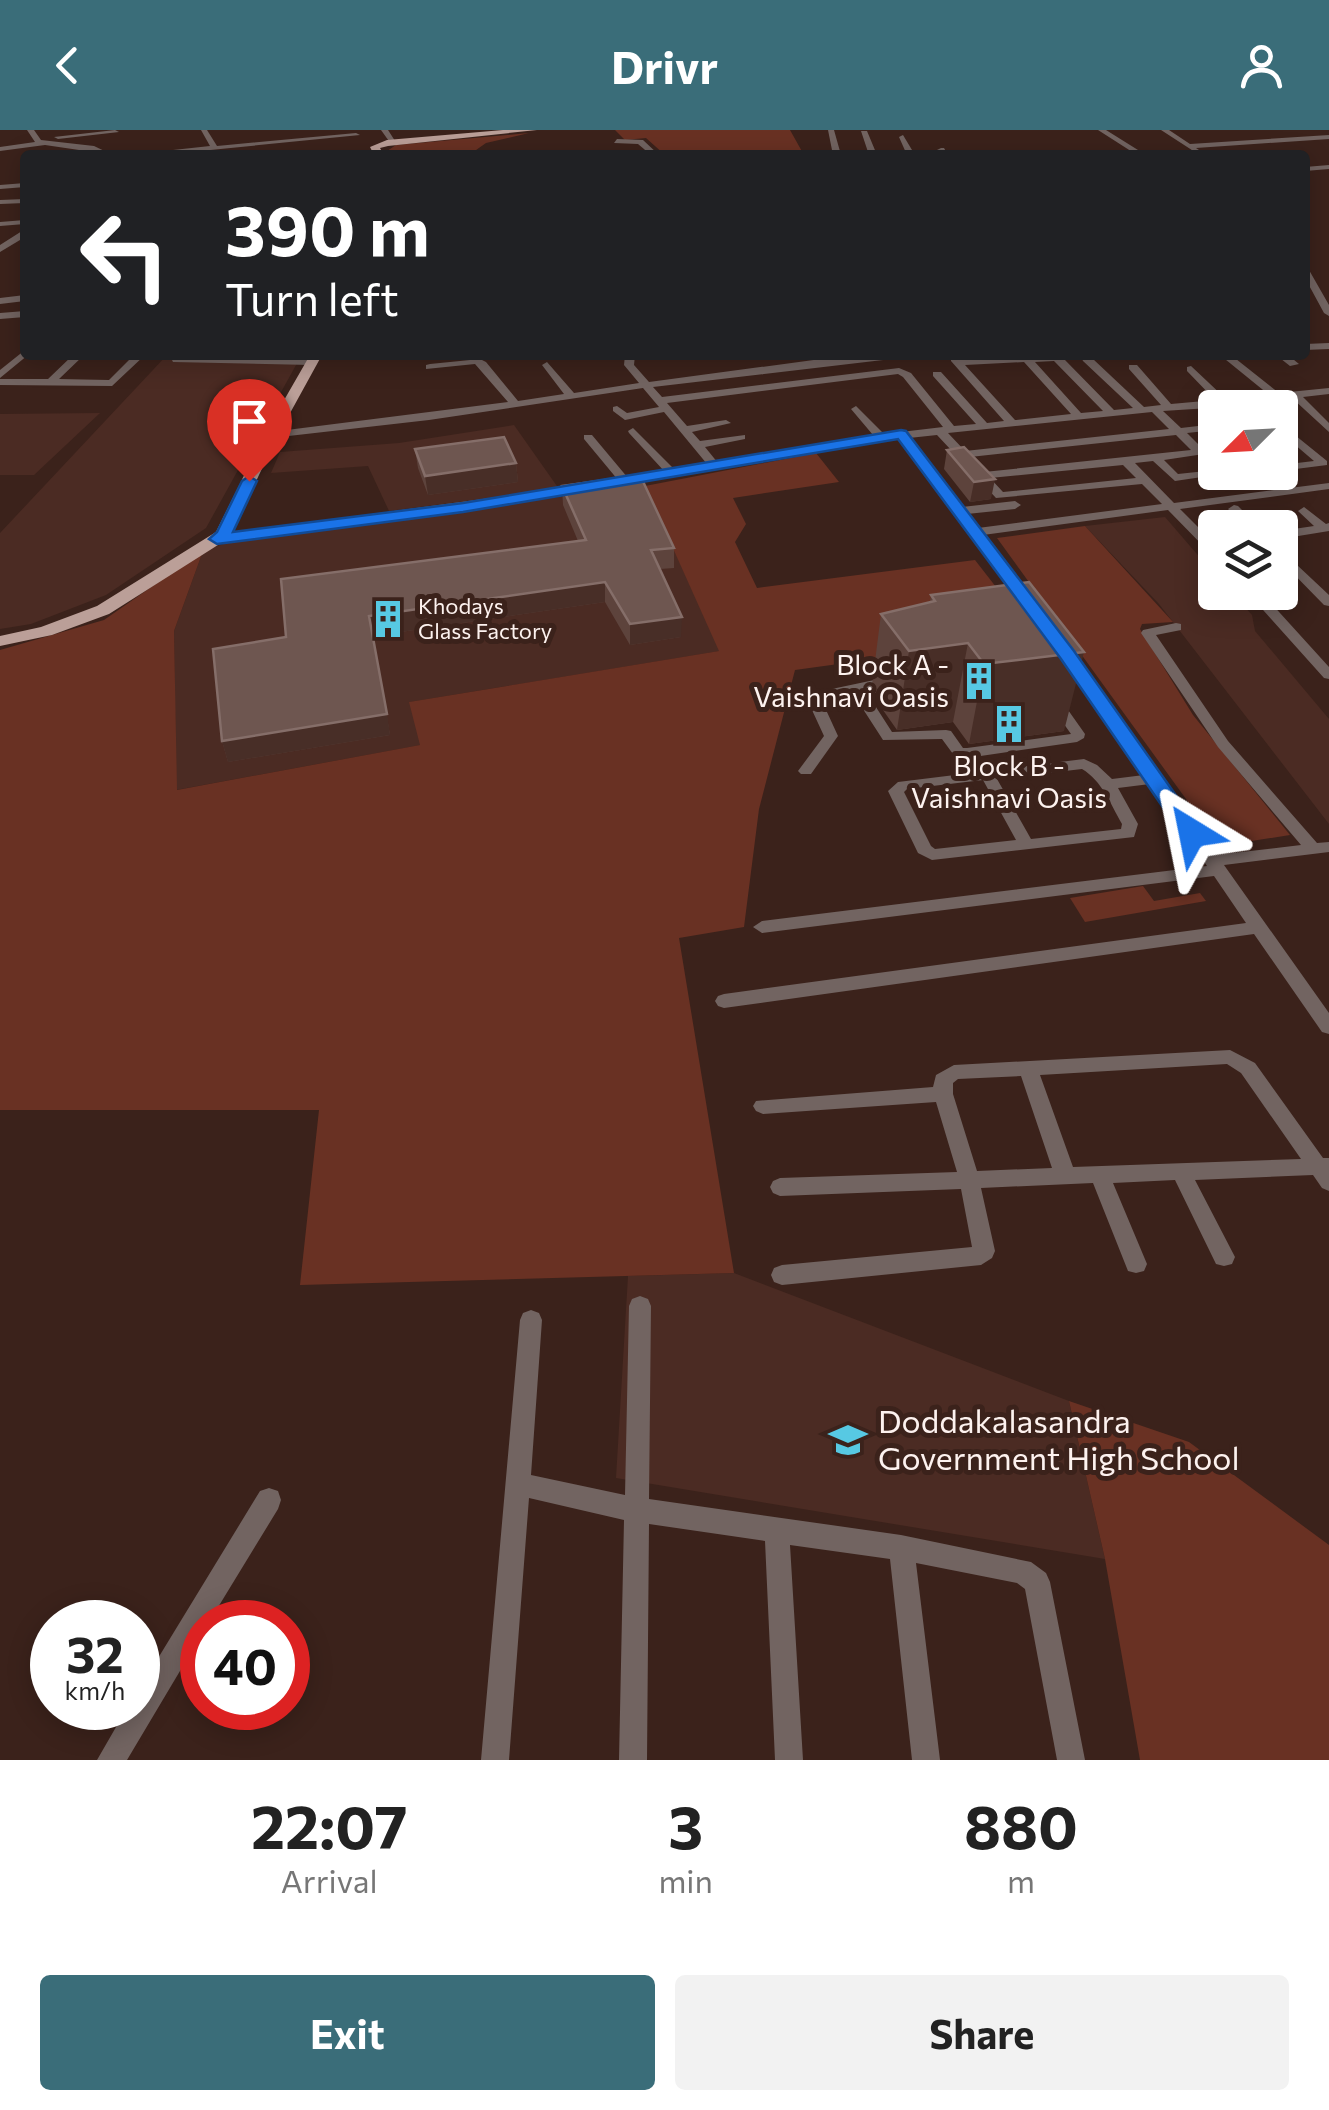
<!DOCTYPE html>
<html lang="en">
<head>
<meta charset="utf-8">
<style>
	body { margin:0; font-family:Commissioner,sans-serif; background:#f2f2f2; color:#222; height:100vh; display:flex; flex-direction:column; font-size:38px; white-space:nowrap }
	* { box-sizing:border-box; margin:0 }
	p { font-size:32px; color:#767676 }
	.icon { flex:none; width:55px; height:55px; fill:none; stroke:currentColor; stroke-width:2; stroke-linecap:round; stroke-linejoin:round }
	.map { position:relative; height:1630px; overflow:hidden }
	.side { display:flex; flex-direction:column; background:#fff; flex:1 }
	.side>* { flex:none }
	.guide { position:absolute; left:20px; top:20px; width:1290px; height:210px; border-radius:10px; box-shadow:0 5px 25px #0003; background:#202124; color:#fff; overflow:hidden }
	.needle { width:65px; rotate:246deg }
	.controls { position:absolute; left:1198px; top:260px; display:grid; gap:20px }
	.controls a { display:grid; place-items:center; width:100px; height:100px; border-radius:10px; background:#fff; box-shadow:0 5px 25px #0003; font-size:50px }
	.speed { position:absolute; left:30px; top:1470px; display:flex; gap:20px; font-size:50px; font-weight:700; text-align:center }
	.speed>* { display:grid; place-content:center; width:130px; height:130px; border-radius:50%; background:#fff; box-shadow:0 5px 25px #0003; line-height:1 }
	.speed small { font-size:25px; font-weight:400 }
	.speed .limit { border:15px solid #d22; background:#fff; color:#111 }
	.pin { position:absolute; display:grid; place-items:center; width:85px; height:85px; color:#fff; margin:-102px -42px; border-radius:50% 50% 50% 0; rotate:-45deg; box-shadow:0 0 10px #0007 }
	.pin .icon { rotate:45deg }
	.me { position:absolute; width:110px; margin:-55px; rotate:325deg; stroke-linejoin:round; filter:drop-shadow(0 0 8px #0008) }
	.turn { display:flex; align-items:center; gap:35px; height:210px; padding:0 40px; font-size:45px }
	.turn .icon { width:130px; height:130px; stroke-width:2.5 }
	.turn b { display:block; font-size:70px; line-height:85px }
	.eta { display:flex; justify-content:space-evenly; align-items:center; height:170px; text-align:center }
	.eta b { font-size:60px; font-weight:700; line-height:70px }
	.action { display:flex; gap:20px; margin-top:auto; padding:20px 40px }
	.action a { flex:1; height:115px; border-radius:10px; background:#3a6d79; color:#fff; font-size:40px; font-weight:700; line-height:115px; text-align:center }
	.action a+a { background:#f2f2f2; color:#222 }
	header { display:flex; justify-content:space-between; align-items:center; height:130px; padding:0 40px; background:#3a6d79; color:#fff; font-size:45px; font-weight:700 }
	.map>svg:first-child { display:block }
	.built { fill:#4b2b23 }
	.green { fill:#693123 }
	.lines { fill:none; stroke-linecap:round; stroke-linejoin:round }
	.minor { fill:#726461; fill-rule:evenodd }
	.major { fill:#bb9f98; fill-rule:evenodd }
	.wall { fill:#5d433c }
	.shaded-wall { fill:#482e27 }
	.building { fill:#6e5650; stroke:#856e69; stroke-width:2.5 }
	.route { fill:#1a73e8; stroke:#114b97; stroke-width:2.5 }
	.labels { text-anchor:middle; stroke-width:10; stroke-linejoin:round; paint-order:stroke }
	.far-poi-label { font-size:22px; fill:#fdf2ef; stroke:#3b221b; text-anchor:start }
	.poi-label { font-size:28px; fill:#fdf2ef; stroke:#3b221b; text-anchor:end }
	.near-poi-label { font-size:32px; fill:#fdf2ef; stroke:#3b221b; text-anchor:start }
</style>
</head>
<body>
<header><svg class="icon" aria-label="back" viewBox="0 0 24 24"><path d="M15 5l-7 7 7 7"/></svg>Drivr<svg class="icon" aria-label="person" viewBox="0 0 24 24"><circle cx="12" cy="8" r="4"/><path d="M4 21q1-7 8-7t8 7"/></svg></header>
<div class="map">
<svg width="1329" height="1630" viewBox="0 0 1329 1630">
	<rect width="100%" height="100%" fill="#3b221b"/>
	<path class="built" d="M167,225L301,226L206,398L106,465L31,494L0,499V403Z
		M100,283L34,345H0V284Z
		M514,295L559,359L389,381L368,336L271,343L280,322L399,313Z
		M645,356L720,521L410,572L421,615L176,660L174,501L203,421L238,409Z
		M1165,387L1215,445V462L1232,463L1252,485L1255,501L1329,589V694L1159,474L1085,396Z
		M734,1143L1069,1271L1105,1429L616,1348L628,1146Z"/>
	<path class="green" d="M615,0H790L804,25H665L646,8L625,10Z
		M529,3L486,13L469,25H395L387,21L396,15Z
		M816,323L839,352L733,368L746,394L735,412L757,458L975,430L1035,507L795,540L759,679L744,797L679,808L734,1143L300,1155L319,980H0V520L104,490L203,421L174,501L177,660L420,615L409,572L719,521L645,356Z
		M1085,396L1173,492L1142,494L1140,499L1193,585L1290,705L1220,716L997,408Z
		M1143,756L1154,771L1200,763L1206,771L1085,792L1070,768Z
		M1069,1271L1189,1312L1329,1415V1630H1140L1105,1429Z"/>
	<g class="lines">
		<path class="minor" d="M27,0H34L41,10L94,16L113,25L45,15L0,21V17L35,12Z
			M115,0L119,2L58,9L54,7Z
			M201,0H207L217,16L356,3L360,5L170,24L173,20L210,16Z
			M381,0H388L397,14H391Z
			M828,0H834L841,25H833Z
			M1098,0H1106L1146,25H1137Z
			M1161,0H1169L1190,14L1329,5V9L1196,18L1202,22L1198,24Z
			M861,1H867L877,25H869Z
			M903,5L915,25H907L899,7Z
			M617,9L643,10L659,25H651L638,14L614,13Z
			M941,18H944L948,25H940L937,20Z
			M1329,35V39L1305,41V37Z
			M25,53V57L0,59V55Z
			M25,69V73L0,74V70Z
			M25,90V94L0,96V92Z
			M22,101H25V107L0,122V115Z
			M1305,137L1309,140L1329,175V186L1324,183L1305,148Z
			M25,165V171L0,174V168Z
			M25,181V187L0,189V183Z
			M1329,213V219L1305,220V214Z
			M25,220V225H28L0,248V240Z
			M73,225H84L59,249L109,250L134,225H145L112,256L0,255V249H48Z
			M625,225H635L634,235L649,252L821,229L905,225L900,228L653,257L662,267L899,238L911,243L954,296L976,294L933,246V242H941L987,293L1004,291L951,231V227L1122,225L1117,228L1093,229L1144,277L1161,275L1129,239V235H1137L1171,274L1215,270L1187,241V237L1191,236L1226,269L1268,264L1220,225H1231L1279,263L1329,258V264L1303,267L1329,293V302L1292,268L1225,277L1163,281L1181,298L1215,294V300L1187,303L1204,320V324L1164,330L1178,344L1215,340V342H1236L1175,351L1153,331L1135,333L1174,373L1329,353V359L1180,379L1215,414V425L1211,424L1168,380L983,405L1034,472L1027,476L1022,475L898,309L621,356L617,355L618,350L584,309V305H592L628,348L665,342L629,303L628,301L633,298L675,340L707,334L664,282L625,290L613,281V277L617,276L627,283L659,277L643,258L429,290L271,308L266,305L271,302L508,272L475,234L426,239V235L430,234L480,229L486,232L518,271L564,264L542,235L547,232L574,263L639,253L624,235ZM1082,229L1083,231L1133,278L1114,280L1065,230ZM1054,231L1103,281L1081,283L1035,232ZM1024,232L1071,284L1015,290L965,235ZM898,244L903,247L943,297L884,304L856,276L851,279L873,305L718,333L705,317L745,309V305L700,311L692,302L731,293L726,290L687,296L667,273ZM1152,282L1169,299L965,321L948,303ZM937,305L996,368L1142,354L1162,374L978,398L967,384L1015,379L1021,375L1015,371L962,377L909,308ZM1176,305L1191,320L984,342L970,327ZM1123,335L1136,348L1003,362L990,348Z
			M1276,225H1288L1299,234L1290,236Z
			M177,227L311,229L316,232L311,235L173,232L172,230Z
			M1280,293L1327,331V335L1280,341V335L1314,331L1280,302Z
			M585,355L591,358L589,360L217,413L211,409L217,405Z
			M1234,375L1238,376L1260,398H1247L1228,379Z
			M1304,377L1326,394L1329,393V401L1280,409V401L1314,396L1298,381Z
			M1280,419L1329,465V476L1324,475L1280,430Z
			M1247,462H1261L1329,537V549L1324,548Z
			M1176,493L1181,494V500L1156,505L1228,611L1317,713L1329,712V722L1224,735L1329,883V904L1322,902L1254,804L724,878L718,876L715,871L718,866L724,864L1246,793L1214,746L762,803L753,797L762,791L1207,736L1150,654L1118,658L1138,694L1134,707L932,730L918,723L888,661L898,652L1084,629L1097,635L1112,649L1144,645L1060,525L1067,521L1072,522L1216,725L1301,715L1218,617L1141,503L1143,500ZM1082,639C1102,651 1110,673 1122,694L1121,699L1031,709L997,649ZM983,650L1016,710L935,719L931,716L904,662L907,659Z
			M884,540L889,541L894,552L892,555L865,560L892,602L946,600L951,601L963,618H967L1071,604L1049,573L1056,569L1061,570L1085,604L1084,608L1077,612L967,628L953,624L942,609L883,610L852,562L821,569L838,606L811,644H801L798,641L824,606L806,567L808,564L879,549L877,544Z
			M1230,920L1255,933L1323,1028H1329V1061L1322,1058L1313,1045L1195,1050L1235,1127L1232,1134L1224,1136L1216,1134L1175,1050L1113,1053L1147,1134L1144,1141L1136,1143L1128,1141L1093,1053L981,1058L995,1121L992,1128L981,1135L782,1155L774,1152L771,1145L774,1138L782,1135L972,1117L961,1059L780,1066L773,1063L770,1057L773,1051L780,1048L957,1042L936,972L763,984L756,981L753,976L756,971L933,957L936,945L954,935ZM1227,934L1241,943L1301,1029L1073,1037L1040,945ZM1021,946L1052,1038L977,1041L953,964V953L958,949Z
			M640,1166L648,1169L651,1176L649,1369L901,1405L1031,1432L1046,1443L1050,1452L1085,1630H1057L1025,1459L1017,1453L916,1433L940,1630H912L890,1429L790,1415L803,1630H775L765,1411L649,1394L647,1630H619L624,1390L529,1368L509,1630H481L520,1190L523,1183L531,1180L539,1183L542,1190L531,1345L625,1365L629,1176L632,1169Z
			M269,1358L278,1361L281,1370L278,1379L209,1492H202V1504L127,1630H97L127,1578H138V1561L260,1361Z"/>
		<path class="major" d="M503,0H537L388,16L380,18L384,25H374L370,17L387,10Z
			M310,225H322L278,305L229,408L109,484L52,505L0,516V506L41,497L97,476L216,402L264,305Z"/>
	</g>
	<path class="wall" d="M415,319L516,333L518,352L428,365L418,338Z
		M947,320L991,369L970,372L944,339Z
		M562,356L674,418V438L660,439L681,507L630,515L605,472L373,506L390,605L228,632L222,611L286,507L578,411L563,375Z
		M931,465L1064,601L969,614L953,592L897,600L871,563L881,484L930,472Z"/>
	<path class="shaded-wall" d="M516,333L518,352L428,365L425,346Z
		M995,349L991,369L970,372L974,352Z
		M605,452V472L373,506L369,486Z
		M682,487L681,507L630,515V494Z
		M968,513L953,592L897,600L909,521Z
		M1084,522L1064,601L969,614L984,534Z
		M387,584L390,605L228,632L222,611Z"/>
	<path class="building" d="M504,307L516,333L425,346L415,319Z
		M964,317L995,349L974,352L947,320Z
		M640,345L674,418L651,420L682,487L630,494L605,452L369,486L387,584L222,611L213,519L286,507L281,449L586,410L562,356Z
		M1029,452L1084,522L984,534L968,513L909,521L881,484L935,471L931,465Z"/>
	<path class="route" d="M901,300L906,301L1074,521L1199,698L1202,703L1199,708H1184L1061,529L898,309L463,382L217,414L209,409L217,402L242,351L249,346L257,351L233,402L463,373Z"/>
	<defs>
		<g id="building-bare" transform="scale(3)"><path d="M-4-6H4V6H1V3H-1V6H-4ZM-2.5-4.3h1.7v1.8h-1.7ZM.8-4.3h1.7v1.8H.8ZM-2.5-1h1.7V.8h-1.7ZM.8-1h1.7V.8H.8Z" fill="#57c9e3" stroke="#3b221b" stroke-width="2.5" paint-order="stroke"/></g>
		<g id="school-bare" transform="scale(3)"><path d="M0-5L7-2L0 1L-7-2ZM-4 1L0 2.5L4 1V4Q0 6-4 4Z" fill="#57c9e3" stroke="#3b221b" stroke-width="2.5" paint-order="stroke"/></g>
	</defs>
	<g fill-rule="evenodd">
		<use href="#building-bare" x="388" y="489"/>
		<use href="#building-bare" x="979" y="551"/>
		<use href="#building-bare" x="1009" y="594"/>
		<use href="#school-bare" x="848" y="1310"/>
	</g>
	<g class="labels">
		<g class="far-poi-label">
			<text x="418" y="484">Khodays<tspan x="418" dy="25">Glass Factory</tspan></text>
		</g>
		<g class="poi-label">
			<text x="949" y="545">Block A -<tspan x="949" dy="32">Vaishnavi Oasis</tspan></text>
			<text x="1009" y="646" text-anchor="middle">Block B -<tspan x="1009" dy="32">Vaishnavi Oasis</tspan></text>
		</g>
		<g class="near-poi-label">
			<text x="878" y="1303">Doddakalasandra<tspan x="878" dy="37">Government High School</tspan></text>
		</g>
	</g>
</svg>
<div class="controls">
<a><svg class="needle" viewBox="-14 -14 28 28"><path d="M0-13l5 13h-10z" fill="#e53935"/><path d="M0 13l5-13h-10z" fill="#767676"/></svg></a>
<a><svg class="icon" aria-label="layers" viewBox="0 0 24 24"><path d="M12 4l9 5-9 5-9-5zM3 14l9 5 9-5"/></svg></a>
</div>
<div class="speed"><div>32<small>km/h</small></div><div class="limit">40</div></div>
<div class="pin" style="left:249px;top:351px;background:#d93025"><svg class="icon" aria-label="arrive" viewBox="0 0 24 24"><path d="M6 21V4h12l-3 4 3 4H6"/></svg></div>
<svg class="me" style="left:1192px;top:703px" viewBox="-20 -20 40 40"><path d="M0-17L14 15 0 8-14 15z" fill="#1a73e8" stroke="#fff" stroke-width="4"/></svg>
<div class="guide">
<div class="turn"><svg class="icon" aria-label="left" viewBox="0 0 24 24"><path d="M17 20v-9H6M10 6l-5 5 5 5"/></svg><div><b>390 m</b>Turn left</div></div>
</div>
</div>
<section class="side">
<div class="eta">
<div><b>22:07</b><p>Arrival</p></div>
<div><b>3</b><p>min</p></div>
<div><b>880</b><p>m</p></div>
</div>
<div class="action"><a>Exit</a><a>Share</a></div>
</section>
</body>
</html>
